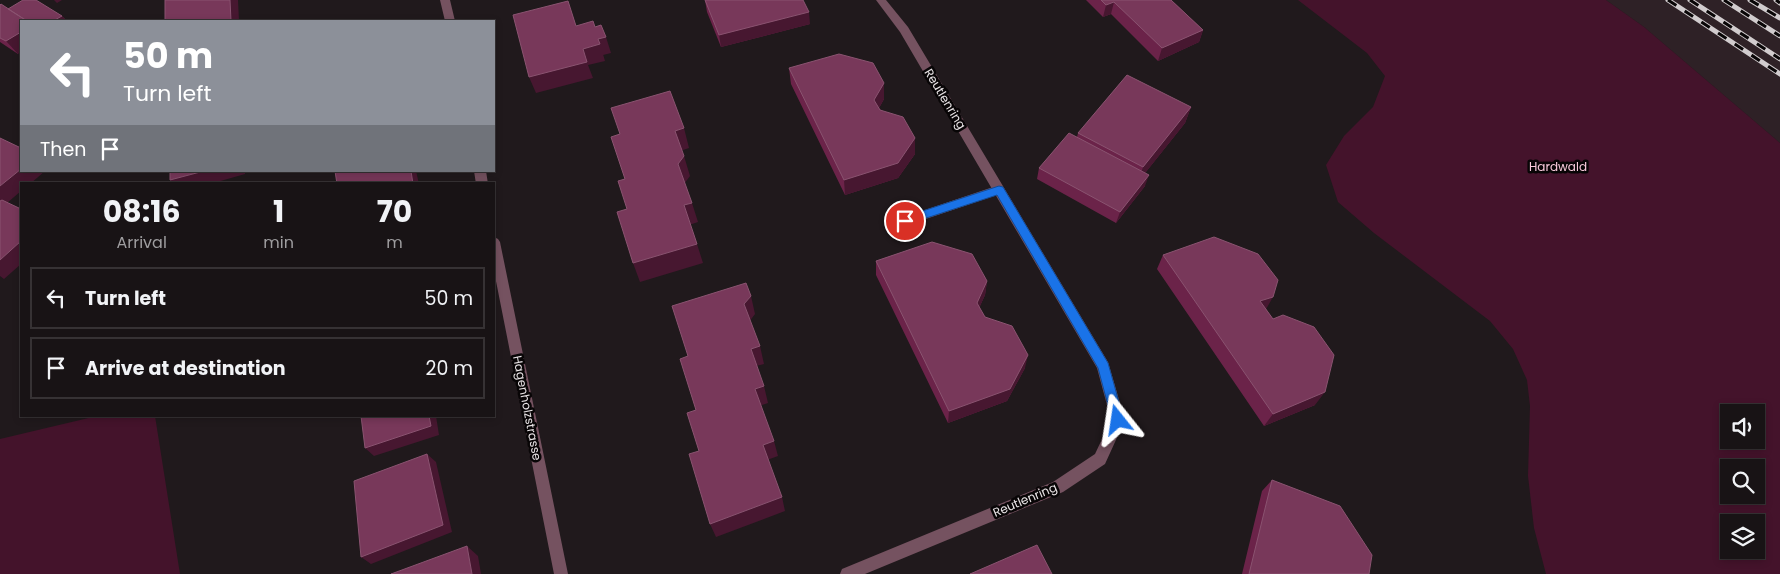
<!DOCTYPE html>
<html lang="en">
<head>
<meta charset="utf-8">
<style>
	body { margin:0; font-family:Poppins,sans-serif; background:#252022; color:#f1f3f6; height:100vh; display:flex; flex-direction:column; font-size:19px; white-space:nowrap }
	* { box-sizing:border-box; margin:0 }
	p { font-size:16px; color:#9f9ea0 }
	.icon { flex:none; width:28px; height:28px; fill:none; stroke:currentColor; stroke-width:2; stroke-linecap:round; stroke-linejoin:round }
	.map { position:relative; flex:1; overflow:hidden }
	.sheet { position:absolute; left:20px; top:182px; width:475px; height:235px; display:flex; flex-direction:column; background:#181315; border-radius:0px; box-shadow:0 2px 8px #0003,0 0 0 1px #363234 }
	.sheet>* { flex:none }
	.hud { position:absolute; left:20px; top:20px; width:475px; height:152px; border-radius:0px; box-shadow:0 2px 8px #0003,0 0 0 1px #363234; background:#8c9099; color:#fff; overflow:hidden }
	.buttons { position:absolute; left:1720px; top:404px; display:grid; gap:10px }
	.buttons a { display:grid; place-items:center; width:45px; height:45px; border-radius:0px; background:#181315; box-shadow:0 2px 8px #0003,0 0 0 1px #363234; font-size:25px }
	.pin { position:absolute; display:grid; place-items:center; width:42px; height:42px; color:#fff; margin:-21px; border:2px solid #fff; border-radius:50%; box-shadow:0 1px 5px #0007 }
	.me { position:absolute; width:55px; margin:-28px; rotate:345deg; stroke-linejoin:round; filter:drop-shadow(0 0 4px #0008) }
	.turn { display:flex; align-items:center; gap:18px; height:105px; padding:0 20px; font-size:22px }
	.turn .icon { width:65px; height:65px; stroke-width:2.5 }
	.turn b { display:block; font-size:35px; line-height:42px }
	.then { display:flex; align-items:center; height:48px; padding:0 20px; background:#0003; gap:10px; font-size:19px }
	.eta { display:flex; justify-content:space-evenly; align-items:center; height:85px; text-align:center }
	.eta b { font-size:30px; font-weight:700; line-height:35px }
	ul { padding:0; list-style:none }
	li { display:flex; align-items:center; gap:15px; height:62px; margin:0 10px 8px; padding:0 10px; border:2px solid #363234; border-radius:0px }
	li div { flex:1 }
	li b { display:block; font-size:19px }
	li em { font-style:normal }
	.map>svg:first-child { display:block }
	.built { fill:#2e2126 }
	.green { fill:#44132b; fill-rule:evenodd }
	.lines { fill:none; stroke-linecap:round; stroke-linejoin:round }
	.lane { fill:#755260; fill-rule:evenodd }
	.street { fill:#755260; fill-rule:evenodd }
	.rail-casing { stroke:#d1ccce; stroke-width:5 }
	.rail { stroke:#080506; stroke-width:3; stroke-dasharray:10; stroke-linecap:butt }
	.wall { fill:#6b2349 }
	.shaded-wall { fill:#471730 }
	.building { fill:#78385a; stroke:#8a5370 }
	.route { fill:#1a73e8; stroke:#114b97 }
	.labels { text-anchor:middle; stroke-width:5; stroke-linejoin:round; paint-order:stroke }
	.street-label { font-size:12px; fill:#e9e4e6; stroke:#080506 }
	.park-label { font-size:12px; fill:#f9cadc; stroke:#080506 }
</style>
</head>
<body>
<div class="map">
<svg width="1780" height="574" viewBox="0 0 1780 574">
	<rect width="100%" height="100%" fill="#20191c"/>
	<path class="built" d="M1606,0H1780V143L1644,27Z"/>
	<path class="green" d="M1298,0H1606L1644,27L1780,143V574H1546L1534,528L1528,476L1530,406L1527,380L1513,349L1490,321L1374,233L1338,202L1326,165L1344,136L1373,107L1385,76L1367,53ZM1756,412V440H1729V412ZM1729,468H1756V495H1729ZM1729,522H1756V550H1729Z
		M97,416H155L180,574H0V439Z"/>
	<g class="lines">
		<path class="lane" d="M999,185L1005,190L1003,193L905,226L899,221L901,218Z"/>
		<path class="street" d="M440,0H450L455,21H445Z
			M876,0H886L908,27L1108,362L1125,420L1105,464L1063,492L865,574H840L842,569L1053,482L1095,454L1111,420L1097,368L900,32Z
			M474,171H486L488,184H476Z
			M494,237L498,239L500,242L568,574H554L494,271Z"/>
		<g class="rail-casing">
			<path id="rail" d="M1668,0L1780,74
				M1690,0L1780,59
				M1724,0L1780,36
				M1750,0L1780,18
				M1776,0L1780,3"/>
		</g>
		<use href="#rail" class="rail"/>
	</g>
	<path class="wall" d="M705,0L810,24L721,47L707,12Z
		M1086,0H1171L1203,30L1199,42L1158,61L1111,14L1103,17Z
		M0,5L8,9L62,16L67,21H21L18,54L0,42Z
		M789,68L884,83V99L879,108L915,154L898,178L845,195L791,84Z
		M1191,107L1185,123L1145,173V186L1116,223L1037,179L1039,168L1077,137L1078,133Z
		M1163,255L1266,309L1315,405L1264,426L1157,269Z
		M876,261L987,281L985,295L979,308L985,317L1025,368L1007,401L948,423L876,275Z
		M1272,480L1369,574H1242L1262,491Z"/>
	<path class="shaded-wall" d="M54,0H62L57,3Z
		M230,0H238L239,21H231Z
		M1114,2L1111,14L1103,17L1106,5Z
		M809,12L810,24L721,47L719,35Z
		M62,16L67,21H53Z
		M1203,30L1199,42L1158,61L1162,48Z
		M21,32V52L18,54L6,41Z
		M606,37L611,53L603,55L598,39Z
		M600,44L605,61L588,65L593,78L536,93L529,77L583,49Z
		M884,83V99L875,115L874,100Z
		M1191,107L1185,123L1138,182L1143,167Z
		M684,128L689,148L680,151L675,131Z
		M915,138V154L898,178L845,195L844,180Z
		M684,156L690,176L684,184L678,164Z
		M21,169V171H45L30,184H21V191L0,209V186Z
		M204,171H245V174L210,184H174L170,180Z
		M411,171H416L419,184H413Z
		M1149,175L1145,186L1116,223L1120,212Z
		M692,203L698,222L689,225L684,205Z
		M21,241V264L4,279L0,276V260Z
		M697,244L703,263L640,282L633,263Z
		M987,281L985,295L975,317L977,303Z
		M751,296L755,314L749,322L744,304Z
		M1273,297L1265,311L1260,301Z
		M760,346L764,364L756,366L751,349Z
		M1028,355L1025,368L1007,401L948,423L949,411Z
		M764,386L768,403L759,406L755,389Z
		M1325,392L1315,405L1264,426L1273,414Z
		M429,416H436L439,435L374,456L365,448Z
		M774,441L778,456L767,460L763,445Z
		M427,454L436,462L452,532L371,564L361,557Z
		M782,497L785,511L716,537L710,524Z
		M467,546L478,556L481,574H472Z"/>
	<path class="building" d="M23,0H36L62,16L53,21H27L8,9Z
		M165,0H230L231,21H165Z
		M705,0H803L809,12L719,35Z
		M1101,0H1171L1203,30L1162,48L1114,2L1106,5Z
		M568,1L576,26L593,21L595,27L601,25L606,37L598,39L600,44L583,49L587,62L529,77L513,15Z
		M1,4L27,21H21V32L6,41L0,38V5Z
		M839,54L873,63L884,83L874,100L880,110L903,117L915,138L898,163L844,180L789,68Z
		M1127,75L1191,107L1143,167L1078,133Z
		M670,91L684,128L675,131L684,156L678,164L692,203L684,205L697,244L633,263L617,212L627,209L618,181L625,179L611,137L620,134L611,108Z
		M1069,133L1149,175L1120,212L1039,168Z
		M0,138L21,148V169L0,186Z
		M170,171H204L170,180Z
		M335,171H411L413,184H337Z
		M2,200L21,209V241L0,260V201Z
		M1214,237L1258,254L1278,280L1273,297L1260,301L1273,319L1283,315L1314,327L1334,355L1325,392L1273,414L1163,255Z
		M932,242L972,254L987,281L977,303L985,317L1012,326L1028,355L1010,389L949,411L876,261Z
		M746,283L751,296L744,304L760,346L751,349L764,386L755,389L774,441L763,445L782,497L710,524L689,454L699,451L687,413L696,410L680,359L688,356L672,306Z
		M361,416H429L431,426L365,448Z
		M427,454L443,525L361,557L354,481Z
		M1272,480L1340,506L1372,555L1369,574H1249Z
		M1037,545L1052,574H970Z
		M467,546L472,574H391Z"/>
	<path class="route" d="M999,186L1003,187L1108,363L1124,420L1122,424H1113L1098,368L997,195L905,225L900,221L901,218Z"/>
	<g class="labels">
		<g class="street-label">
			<text transform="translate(945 99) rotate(59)" y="4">Reutlenring</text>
			<text transform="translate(527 408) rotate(79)" y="4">Hagenholzstrasse</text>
			<text transform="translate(1025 500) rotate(-23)" y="4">Reutlenring</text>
		</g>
		<g class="park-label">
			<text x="1558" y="171">Hardwald</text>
		</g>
	</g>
</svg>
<div class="buttons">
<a><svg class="icon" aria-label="sound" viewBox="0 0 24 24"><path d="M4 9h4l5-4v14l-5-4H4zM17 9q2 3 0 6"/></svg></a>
<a><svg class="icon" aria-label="search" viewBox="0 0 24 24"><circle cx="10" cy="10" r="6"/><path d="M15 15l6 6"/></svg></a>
<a><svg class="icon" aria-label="layers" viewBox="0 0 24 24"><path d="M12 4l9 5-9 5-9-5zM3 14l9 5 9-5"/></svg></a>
</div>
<div class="pin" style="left:905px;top:221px;background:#d93025"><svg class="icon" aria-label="arrive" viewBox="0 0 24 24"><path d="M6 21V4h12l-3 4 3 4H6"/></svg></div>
<svg class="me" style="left:1118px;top:420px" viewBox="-20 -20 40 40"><path d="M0-17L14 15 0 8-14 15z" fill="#1a73e8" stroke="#fff" stroke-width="4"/></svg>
<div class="hud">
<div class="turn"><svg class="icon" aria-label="left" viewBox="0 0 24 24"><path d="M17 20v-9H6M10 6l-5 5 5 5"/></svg><div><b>50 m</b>Turn left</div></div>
<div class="then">Then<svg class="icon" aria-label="arrive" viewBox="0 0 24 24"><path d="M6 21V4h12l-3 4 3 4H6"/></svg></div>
</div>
<section class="sheet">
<div class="eta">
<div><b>08:16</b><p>Arrival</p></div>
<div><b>1</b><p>min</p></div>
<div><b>70</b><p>m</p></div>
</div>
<ul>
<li><svg class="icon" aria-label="left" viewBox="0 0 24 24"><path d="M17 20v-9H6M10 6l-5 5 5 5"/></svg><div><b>Turn left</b></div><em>50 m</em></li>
<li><svg class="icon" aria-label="arrive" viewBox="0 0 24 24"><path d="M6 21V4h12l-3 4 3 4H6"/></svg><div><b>Arrive at destination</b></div><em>20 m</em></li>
</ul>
</section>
</div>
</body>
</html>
